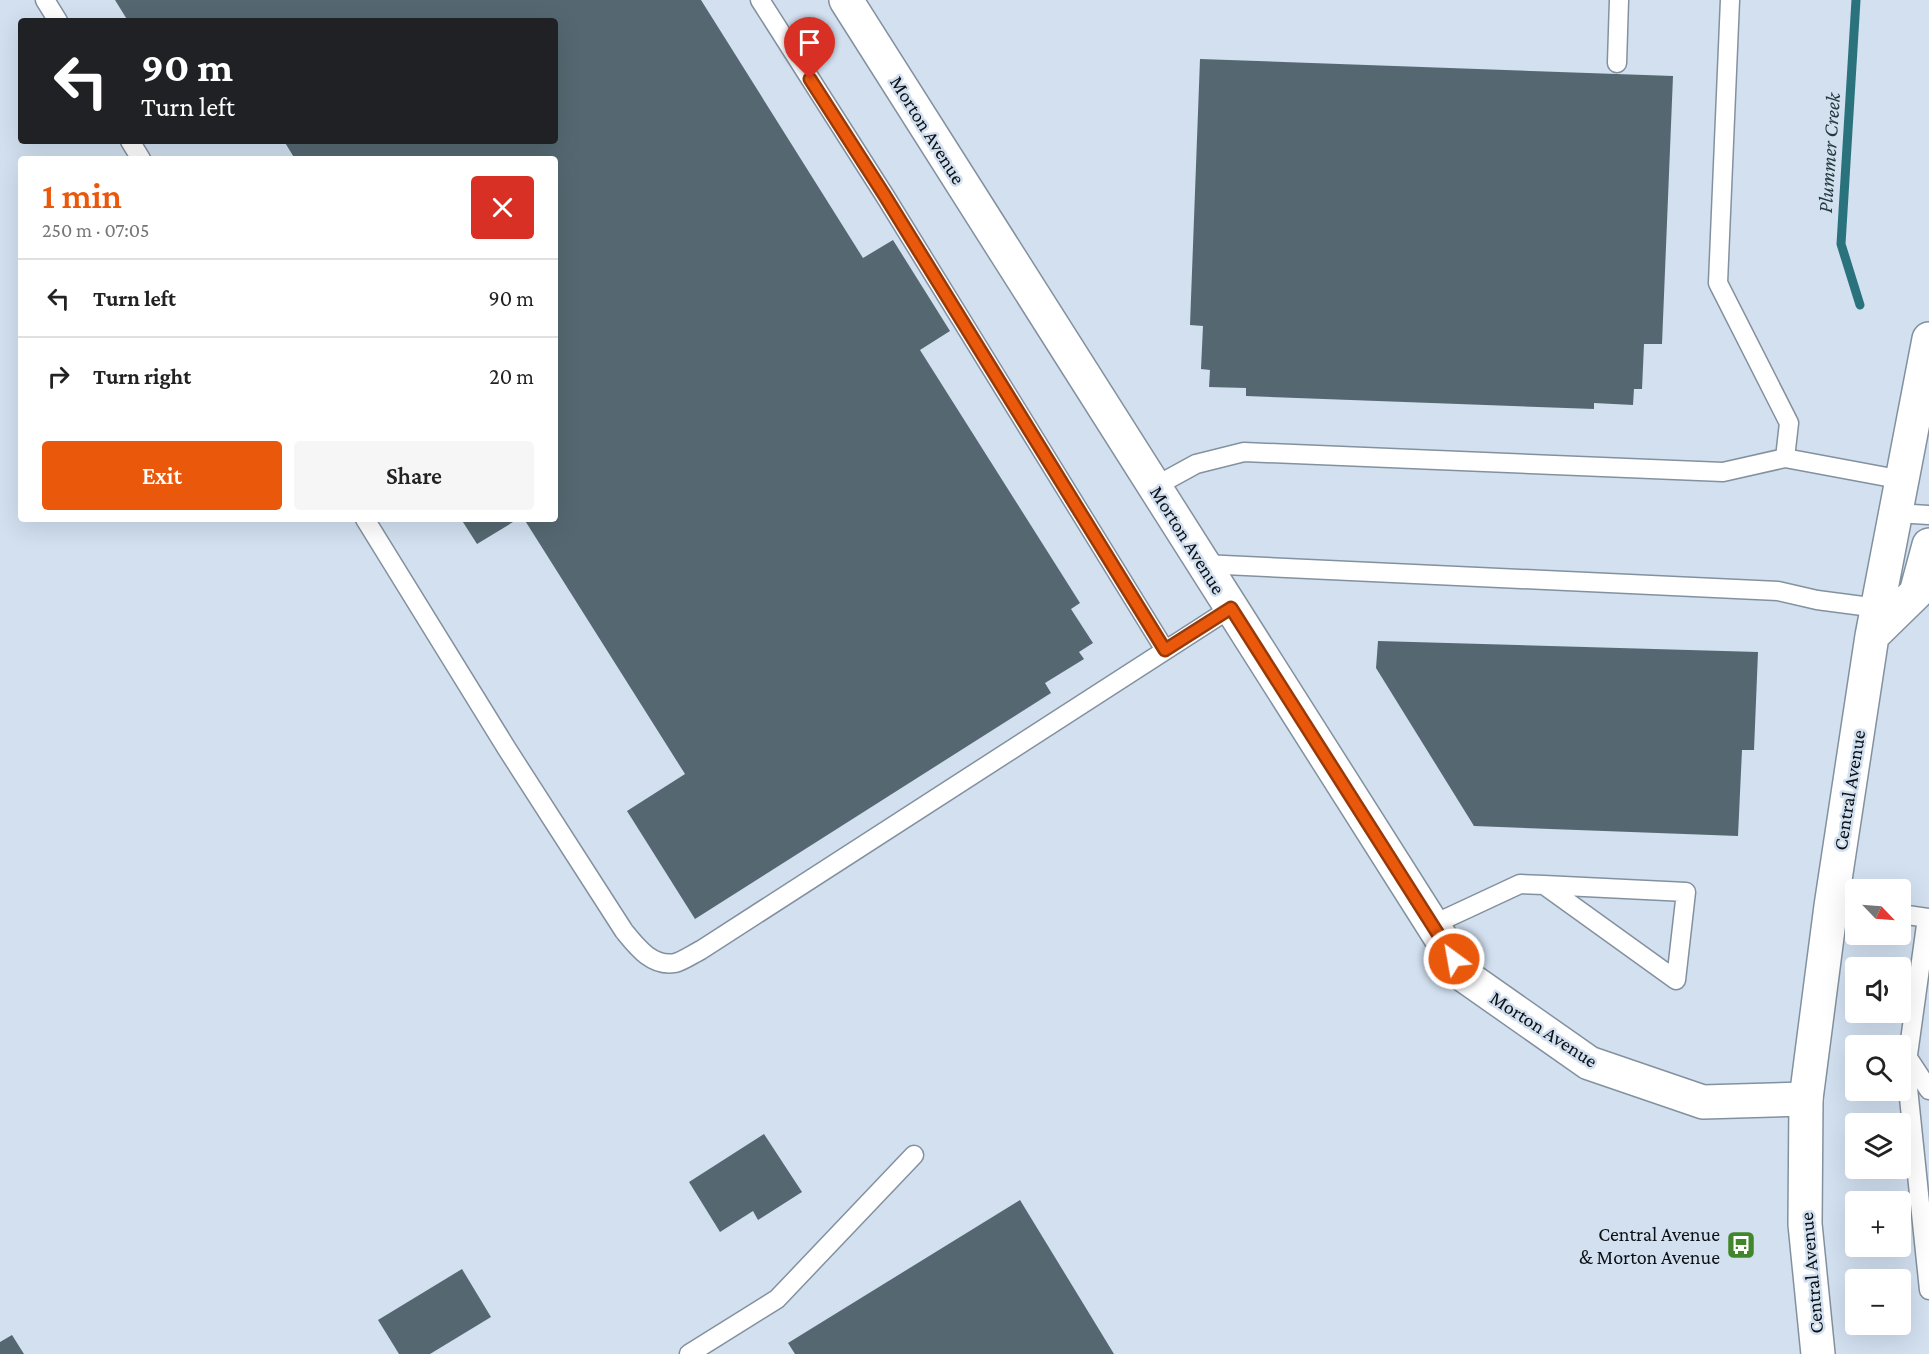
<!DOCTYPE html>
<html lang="en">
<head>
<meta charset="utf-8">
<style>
	body { margin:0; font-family:"Crimson Pro",serif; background:#f6f6f6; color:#222; height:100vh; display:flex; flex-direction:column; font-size:22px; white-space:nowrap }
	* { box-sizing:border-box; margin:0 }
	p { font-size:20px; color:#767676 }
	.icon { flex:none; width:33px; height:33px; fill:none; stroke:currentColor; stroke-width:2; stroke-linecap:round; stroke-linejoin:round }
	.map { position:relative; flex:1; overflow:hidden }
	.side { position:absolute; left:18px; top:156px; width:540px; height:366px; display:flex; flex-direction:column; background:#fff; border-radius:6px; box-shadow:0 6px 24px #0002 }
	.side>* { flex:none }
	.guide { position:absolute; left:18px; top:18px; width:540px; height:126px; border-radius:6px; box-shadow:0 6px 24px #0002; background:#202124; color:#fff; overflow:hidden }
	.needle { width:39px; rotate:115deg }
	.fabs { position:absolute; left:1845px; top:879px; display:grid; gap:12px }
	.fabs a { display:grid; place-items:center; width:66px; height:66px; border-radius:6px; background:#fff; box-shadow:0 6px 24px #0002; font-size:30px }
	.pin { position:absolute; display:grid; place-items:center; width:51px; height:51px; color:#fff; margin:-62px -26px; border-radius:50% 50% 50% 0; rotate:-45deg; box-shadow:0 0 6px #0007 }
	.pin .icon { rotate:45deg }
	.me { position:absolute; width:66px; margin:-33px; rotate:328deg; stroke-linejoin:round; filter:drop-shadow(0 0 4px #0008) }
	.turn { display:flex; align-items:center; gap:21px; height:126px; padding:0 24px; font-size:27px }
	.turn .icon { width:78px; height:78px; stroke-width:2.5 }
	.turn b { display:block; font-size:42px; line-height:51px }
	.round { display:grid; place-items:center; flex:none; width:63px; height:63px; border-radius:6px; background:#f6f6f6 }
	.headline { display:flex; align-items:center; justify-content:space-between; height:102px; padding:0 24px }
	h1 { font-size:36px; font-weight:600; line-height:45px; color:#ea580c }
	.cta { display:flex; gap:12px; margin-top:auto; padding:12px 24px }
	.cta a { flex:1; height:69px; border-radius:6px; background:#ea580c; color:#fff; font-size:24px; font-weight:600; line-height:69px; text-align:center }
	.cta a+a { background:#f6f6f6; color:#222 }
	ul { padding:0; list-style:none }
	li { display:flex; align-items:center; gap:18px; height:78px; padding:0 24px; border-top:2px solid #e0e0e0 }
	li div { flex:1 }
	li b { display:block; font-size:22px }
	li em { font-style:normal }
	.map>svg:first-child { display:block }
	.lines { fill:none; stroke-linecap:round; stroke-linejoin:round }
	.stream { stroke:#2a737c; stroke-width:9 }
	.building { fill:#556871 }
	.lane-casing { stroke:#83919f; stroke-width:21 }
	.street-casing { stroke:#83919f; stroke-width:36 }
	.secondary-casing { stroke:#83919f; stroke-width:36 }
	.lane { stroke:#fff; stroke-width:18 }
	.street { stroke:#fff; stroke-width:33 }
	.secondary { stroke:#fff; stroke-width:33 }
	.route-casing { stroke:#983908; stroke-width:15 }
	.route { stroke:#ea580c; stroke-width:10 }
	.labels { text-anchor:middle; stroke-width:5; stroke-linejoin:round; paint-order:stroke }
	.street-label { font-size:20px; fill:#0b1015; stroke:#d2e0f0 }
	.poi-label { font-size:20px; fill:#0b1015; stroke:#d2e0f0; text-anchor:end }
	.water-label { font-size:21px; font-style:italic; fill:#233a3d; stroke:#d2e0f0 }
</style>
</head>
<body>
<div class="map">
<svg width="1929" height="1354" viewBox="0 0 1929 1354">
	<rect width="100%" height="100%" fill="#d2e0f0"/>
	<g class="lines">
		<path class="stream" d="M1856,0L1841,244L1860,305"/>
	</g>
	<path class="building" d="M115,0H701L863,258L893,240L950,331L920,350L1080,603L1071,609L1093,643L1079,652L1084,659L1045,683L1051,693L695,919L627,811L685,774L524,519H555V159H295L284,141H555V21H128Z
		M1200,59L1673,76L1662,344H1644L1642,389H1634L1633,405L1594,403V409L1246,396V388L1209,387L1210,370L1201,369L1203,326L1190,325Z
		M461,519H518L477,544Z
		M1378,641L1758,652L1754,750H1742L1738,836L1474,826L1376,668Z
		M764,1134L802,1192L758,1220L753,1211L720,1232L689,1182Z
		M1020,1200L1114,1354H795L788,1343Z
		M462,1269L491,1317L430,1354H399L378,1320Z
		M12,1335L24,1354H0V1342Z"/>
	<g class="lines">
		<g class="lane-casing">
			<path id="lane" d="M45,0L58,21
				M760,0L885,196L1165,650
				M1730,0L1718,283L1789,423L1785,458
				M1617,63L1619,0
				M130,141L141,159
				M1154,487L1196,464L1244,452L1723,472L1785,458L1903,480
				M1896,513L1929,515
				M365,519L507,749L624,931C637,947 652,967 675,963C683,961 693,954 701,950L1231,608
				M1203,564L1778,591L1817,600L1878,608
				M1831,906L1856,909
				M1900,914L1929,918
				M1927,918L1906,1069L1929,1290
				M1432,925L1520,884L1544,885L1686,892L1676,980L1544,885
				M1908,1058L1929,1090
				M689,1354L777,1299L914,1155"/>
		</g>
		<g class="street-casing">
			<path id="street" d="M846,0L1465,976L1589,1063L1703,1102L1806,1099"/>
		</g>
		<g class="secondary-casing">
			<path id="secondary" d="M1872,636L1916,593L1929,545
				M1818,1354L1805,1224L1806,1099L1831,906L1872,636L1929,339"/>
		</g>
		<use href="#lane" class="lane"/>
		<use href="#street" class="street"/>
		<use href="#secondary" class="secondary"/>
	</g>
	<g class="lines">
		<g class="route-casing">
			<path id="route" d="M810,79L885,196L1165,650L1231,608L1454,959"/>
		</g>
		<use href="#route" class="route"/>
	</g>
	<defs>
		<g id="bus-square" transform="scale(1.5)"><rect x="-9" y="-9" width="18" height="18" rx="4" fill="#42862b" stroke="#d2e0f0"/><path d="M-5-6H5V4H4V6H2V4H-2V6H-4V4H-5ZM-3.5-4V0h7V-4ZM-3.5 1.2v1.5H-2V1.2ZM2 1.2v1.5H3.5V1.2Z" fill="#fff"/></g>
	</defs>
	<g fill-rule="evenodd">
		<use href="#bus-square" x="1741" y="1245"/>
	</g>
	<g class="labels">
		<g class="street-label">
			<text transform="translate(928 130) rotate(58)" y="7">Morton Avenue</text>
			<text transform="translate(1188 540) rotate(58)" y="7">Morton Avenue</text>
			<text transform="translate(1849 790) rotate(-81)" y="7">Central Avenue</text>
			<text transform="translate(1544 1029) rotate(33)" y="7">Morton Avenue</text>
			<text transform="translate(1811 1273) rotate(-95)" y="7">Central Avenue</text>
		</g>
		<g class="poi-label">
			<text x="1720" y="1241">Central Avenue<tspan x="1720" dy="23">&amp; Morton Avenue</tspan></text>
		</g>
		<g class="water-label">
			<text transform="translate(1829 153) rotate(-86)" y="7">Plummer Creek</text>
		</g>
	</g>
</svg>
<div class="fabs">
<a><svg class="needle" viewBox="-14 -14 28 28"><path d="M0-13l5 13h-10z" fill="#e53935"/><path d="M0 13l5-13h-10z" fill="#767676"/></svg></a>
<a><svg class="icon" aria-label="sound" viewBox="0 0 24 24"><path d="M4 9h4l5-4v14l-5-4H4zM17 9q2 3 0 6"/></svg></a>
<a><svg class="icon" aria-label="search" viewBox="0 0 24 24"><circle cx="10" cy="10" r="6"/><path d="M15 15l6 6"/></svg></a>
<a><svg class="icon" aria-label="layers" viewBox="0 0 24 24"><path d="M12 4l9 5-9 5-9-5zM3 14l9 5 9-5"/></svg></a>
<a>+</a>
<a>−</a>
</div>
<div class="pin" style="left:810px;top:79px;background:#d93025"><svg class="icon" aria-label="arrive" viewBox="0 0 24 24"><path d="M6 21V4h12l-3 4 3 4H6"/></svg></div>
<svg class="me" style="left:1454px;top:959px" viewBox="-20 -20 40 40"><circle r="17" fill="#ea580c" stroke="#fff" stroke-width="3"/><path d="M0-11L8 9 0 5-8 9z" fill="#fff"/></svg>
<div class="guide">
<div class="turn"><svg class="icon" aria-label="left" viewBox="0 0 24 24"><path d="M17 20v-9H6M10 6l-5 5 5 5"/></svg><div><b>90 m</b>Turn left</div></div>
</div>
<section class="side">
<div class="headline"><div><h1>1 min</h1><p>250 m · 07:05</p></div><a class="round" style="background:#d93025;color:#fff"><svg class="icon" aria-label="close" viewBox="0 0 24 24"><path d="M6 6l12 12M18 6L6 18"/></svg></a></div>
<ul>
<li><svg class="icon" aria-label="left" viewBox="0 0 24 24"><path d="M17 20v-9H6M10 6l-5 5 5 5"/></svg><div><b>Turn left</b></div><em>90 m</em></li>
<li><svg class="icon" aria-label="right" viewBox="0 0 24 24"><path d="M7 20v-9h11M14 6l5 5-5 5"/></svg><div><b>Turn right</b></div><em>20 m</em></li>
</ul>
<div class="cta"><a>Exit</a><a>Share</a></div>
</section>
</div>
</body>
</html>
